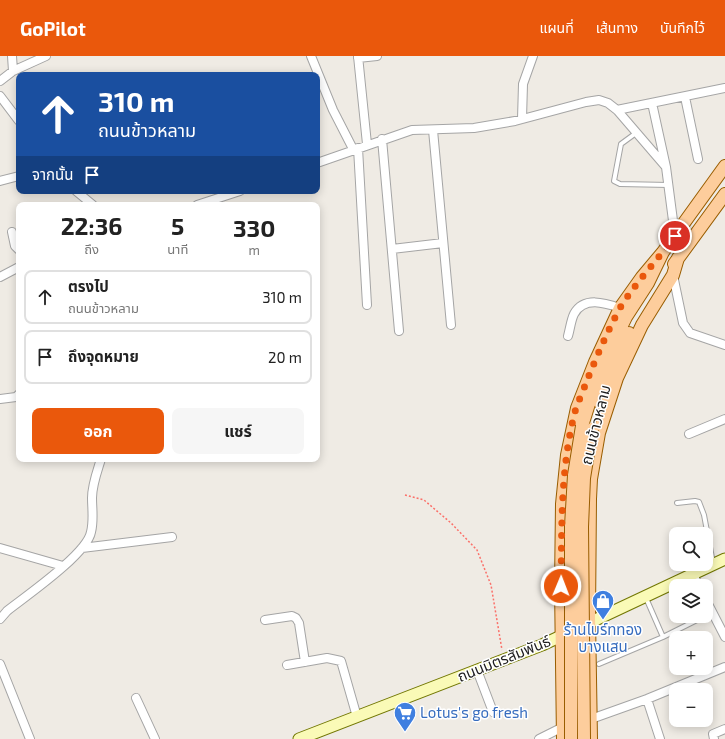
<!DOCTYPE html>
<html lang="th">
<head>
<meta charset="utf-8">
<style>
	body { margin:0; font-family:"Exo 2","Noto Sans Thai",sans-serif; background:#f6f6f6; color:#222; height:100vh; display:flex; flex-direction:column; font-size:15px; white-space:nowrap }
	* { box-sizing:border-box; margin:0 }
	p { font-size:13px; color:#767676 }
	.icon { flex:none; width:22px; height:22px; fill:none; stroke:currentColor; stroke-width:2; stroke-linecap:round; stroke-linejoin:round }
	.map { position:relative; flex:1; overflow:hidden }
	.drawer { position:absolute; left:16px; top:146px; width:304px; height:260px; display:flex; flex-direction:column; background:#fff; border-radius:8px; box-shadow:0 2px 10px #0003 }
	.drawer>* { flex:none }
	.top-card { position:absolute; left:16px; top:16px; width:304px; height:122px; border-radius:8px; box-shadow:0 2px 10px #0003; background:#1a4fa0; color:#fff; overflow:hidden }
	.fabs { position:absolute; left:669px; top:471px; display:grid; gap:8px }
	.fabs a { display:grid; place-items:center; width:44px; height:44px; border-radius:8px; background:#fff; box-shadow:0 2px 10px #0003; font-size:20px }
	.pin { position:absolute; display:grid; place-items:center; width:34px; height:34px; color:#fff; margin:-17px; border:2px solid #fff; border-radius:50%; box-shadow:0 1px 4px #0007 }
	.me { position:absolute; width:44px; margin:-22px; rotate:1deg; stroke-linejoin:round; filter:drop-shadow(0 0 3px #0008) }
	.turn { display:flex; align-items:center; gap:14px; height:84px; padding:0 16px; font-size:18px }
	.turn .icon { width:52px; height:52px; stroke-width:2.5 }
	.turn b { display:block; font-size:28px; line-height:34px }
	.then { display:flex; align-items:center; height:38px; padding:0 16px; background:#0003; gap:8px; font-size:15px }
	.eta { display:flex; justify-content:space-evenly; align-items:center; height:68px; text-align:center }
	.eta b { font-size:24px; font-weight:700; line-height:28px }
	.cta { display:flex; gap:8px; margin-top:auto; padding:8px 16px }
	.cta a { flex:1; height:46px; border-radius:8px; background:#ea580c; color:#fff; font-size:16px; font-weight:700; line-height:46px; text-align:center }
	.cta a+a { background:#f6f6f6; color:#222 }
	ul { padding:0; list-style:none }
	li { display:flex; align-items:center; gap:12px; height:54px; margin:0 8px 6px; padding:0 8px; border:2px solid #e0e0e0; border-radius:8px }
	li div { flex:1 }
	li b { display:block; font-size:15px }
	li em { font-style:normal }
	header { display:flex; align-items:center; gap:24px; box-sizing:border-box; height:56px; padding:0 20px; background:#ea580c; color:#fff }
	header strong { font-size:19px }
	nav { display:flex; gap:22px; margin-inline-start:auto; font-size:14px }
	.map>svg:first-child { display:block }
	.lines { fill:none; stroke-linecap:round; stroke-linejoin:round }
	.lane-casing { stroke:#a5a5a5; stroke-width:6 }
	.street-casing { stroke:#a5a5a5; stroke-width:10 }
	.secondary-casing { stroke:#727703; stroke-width:13 }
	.primary-casing { stroke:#995d00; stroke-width:14 }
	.path { stroke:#fb7069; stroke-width:1.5; stroke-dasharray:2 2; stroke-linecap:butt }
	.lane { stroke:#fff; stroke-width:4 }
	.street { stroke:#fff; stroke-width:8 }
	.secondary { stroke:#fafab7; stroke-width:11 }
	.primary { stroke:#fdcd9c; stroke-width:12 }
	.primary-bridge-casing { stroke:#995d00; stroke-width:14; stroke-linecap:butt }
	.primary-bridge { stroke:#fdcd9c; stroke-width:12 }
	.route { stroke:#ea580c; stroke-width:7; stroke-dasharray:0 12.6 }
	.labels { text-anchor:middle; stroke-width:3; stroke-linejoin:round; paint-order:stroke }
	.street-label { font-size:15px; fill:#1e1e1e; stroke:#fff }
	.shop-label { font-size:15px; fill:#366cbe; stroke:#fff }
</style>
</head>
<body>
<header>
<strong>GoPilot</strong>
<nav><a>แผนที่</a><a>เส้นทาง</a><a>บันทึกไว้</a></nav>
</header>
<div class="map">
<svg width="725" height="683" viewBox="0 0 725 683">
	<rect width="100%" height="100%" fill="#efebe4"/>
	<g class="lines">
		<g class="lane-casing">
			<path id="lane" d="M636,77L621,88L614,125L620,128L669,129
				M677,447L695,445L699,446L704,459L713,507
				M646,542L663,581
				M599,608L663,581L705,560"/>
		</g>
		<g class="street-casing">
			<path id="street" d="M12,0L13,15
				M311,0L333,54L353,93
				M358,0L367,88
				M358,2L377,0
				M0,25L13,15L46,0
				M0,40L19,65
				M685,41L698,103
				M652,47L666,111
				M617,54L725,32
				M522,63L523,28L533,0
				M433,74L451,269
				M382,83L399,275
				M358,92L367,249
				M317,107L412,74L474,72L515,65L586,46L599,44L608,47L617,54L666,111L675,180
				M0,125L19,120
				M76,135L93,149
				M197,149L240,135
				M12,176L15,190L19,194
				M392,193L443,187
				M673,219L683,267L690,277L725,289
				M0,221L19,211
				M568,280C570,273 571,264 574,258C584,240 605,247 620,252
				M0,343L16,341L19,338
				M689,378L725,363
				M0,492L63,510
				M82,492L172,481
				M693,519L699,530
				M706,544L725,581
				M0,563L7,555C26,540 87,498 91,476C94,464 92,453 92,442C92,429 97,416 101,403
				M265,564L292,560L296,562L299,567L305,606
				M0,608L30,683
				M287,609L327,602L341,605L357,661
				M477,614L493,656
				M136,642L155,683
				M647,643L660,683
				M591,663L647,643L725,611
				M539,683L563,671
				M714,683L713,678L725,673"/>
		</g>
		<g class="secondary-casing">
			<path id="secondary" d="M299,683L542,589L725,503"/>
		</g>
		<g class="primary-casing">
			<path id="primary" d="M674,208L725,138
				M600,347L609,319L629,277
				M582,370L599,316L626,261L648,227L663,196L725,110
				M563,683L561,530L562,448L567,399L577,352L595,306L620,252L642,221L663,196
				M591,683L589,561L590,443L591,423L599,377L617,322L642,269L673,219L678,202"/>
		</g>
		<path class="path" d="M405,439L424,444L451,467L477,494L491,529L502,594"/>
		<use href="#lane" class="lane"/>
		<use href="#street" class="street"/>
		<use href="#secondary" class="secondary"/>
		<use href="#primary" class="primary"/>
		<g class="primary-bridge-casing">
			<path id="primary-bridge" d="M571,683V470L574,419L582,370
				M584,683L582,471L584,422L592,373"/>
		</g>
		<use href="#primary-bridge" class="primary-bridge"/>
	</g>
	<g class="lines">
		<path class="route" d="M561,530C562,471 560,410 576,352C579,344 583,335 586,327C596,302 607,276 620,252C636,226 657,205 675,180"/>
	</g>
	<defs>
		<g id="shop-pin" transform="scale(1.15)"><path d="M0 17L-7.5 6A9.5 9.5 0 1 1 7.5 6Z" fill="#3f7fe0" stroke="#fff"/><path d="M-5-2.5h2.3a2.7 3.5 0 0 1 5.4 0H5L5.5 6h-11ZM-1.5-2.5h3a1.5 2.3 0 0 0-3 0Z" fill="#fff"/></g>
		<g id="supermarket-pin" transform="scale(1.15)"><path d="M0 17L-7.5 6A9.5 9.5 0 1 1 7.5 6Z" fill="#3f7fe0" stroke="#fff"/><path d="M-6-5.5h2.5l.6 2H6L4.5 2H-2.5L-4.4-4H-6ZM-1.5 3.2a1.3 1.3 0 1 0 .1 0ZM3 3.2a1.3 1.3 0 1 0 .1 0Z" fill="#fff"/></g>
	</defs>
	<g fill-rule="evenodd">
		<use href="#shop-pin" x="603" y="545"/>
		<use href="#supermarket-pin" x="405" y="657"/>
	</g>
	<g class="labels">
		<g class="street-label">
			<text transform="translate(596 369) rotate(-76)" y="5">ถนนข้าวหลาม</text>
			<text transform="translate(504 603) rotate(-22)" y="5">ถนนมิตรสัมพันธ์</text>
		</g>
		<g class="shop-label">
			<text x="603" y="579">ร้านไบร์ททอง<tspan x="603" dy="17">บางแสน</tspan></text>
			<text x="420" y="662" text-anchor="start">Lotus's go fresh</text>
		</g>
	</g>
</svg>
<div class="fabs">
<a><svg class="icon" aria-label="search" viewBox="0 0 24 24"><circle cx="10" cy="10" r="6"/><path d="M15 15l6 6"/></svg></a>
<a><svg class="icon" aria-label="layers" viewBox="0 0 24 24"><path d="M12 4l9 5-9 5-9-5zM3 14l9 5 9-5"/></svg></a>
<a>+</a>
<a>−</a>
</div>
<div class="pin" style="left:675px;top:180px;background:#d93025"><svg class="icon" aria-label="arrive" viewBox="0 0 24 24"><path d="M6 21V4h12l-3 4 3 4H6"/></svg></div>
<svg class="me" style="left:561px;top:530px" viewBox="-20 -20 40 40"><circle r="17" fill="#ea580c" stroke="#fff" stroke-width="3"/><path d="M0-11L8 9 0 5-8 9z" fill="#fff"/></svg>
<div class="top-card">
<div class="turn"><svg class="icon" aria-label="ahead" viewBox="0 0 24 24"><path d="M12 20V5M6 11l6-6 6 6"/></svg><div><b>310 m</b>ถนนข้าวหลาม</div></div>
<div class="then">จากนั้น<svg class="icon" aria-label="arrive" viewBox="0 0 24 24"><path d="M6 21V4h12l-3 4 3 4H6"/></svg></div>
</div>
<section class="drawer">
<div class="eta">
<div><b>22:36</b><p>ถึง</p></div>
<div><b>5</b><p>นาที</p></div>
<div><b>330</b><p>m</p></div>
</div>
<ul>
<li><svg class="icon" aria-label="ahead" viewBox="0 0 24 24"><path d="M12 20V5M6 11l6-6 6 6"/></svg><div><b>ตรงไป</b><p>ถนนข้าวหลาม</p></div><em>310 m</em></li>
<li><svg class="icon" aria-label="arrive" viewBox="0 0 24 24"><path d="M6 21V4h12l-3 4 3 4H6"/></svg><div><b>ถึงจุดหมาย</b></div><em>20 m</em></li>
</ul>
<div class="cta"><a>ออก</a><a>แชร์</a></div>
</section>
</div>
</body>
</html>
